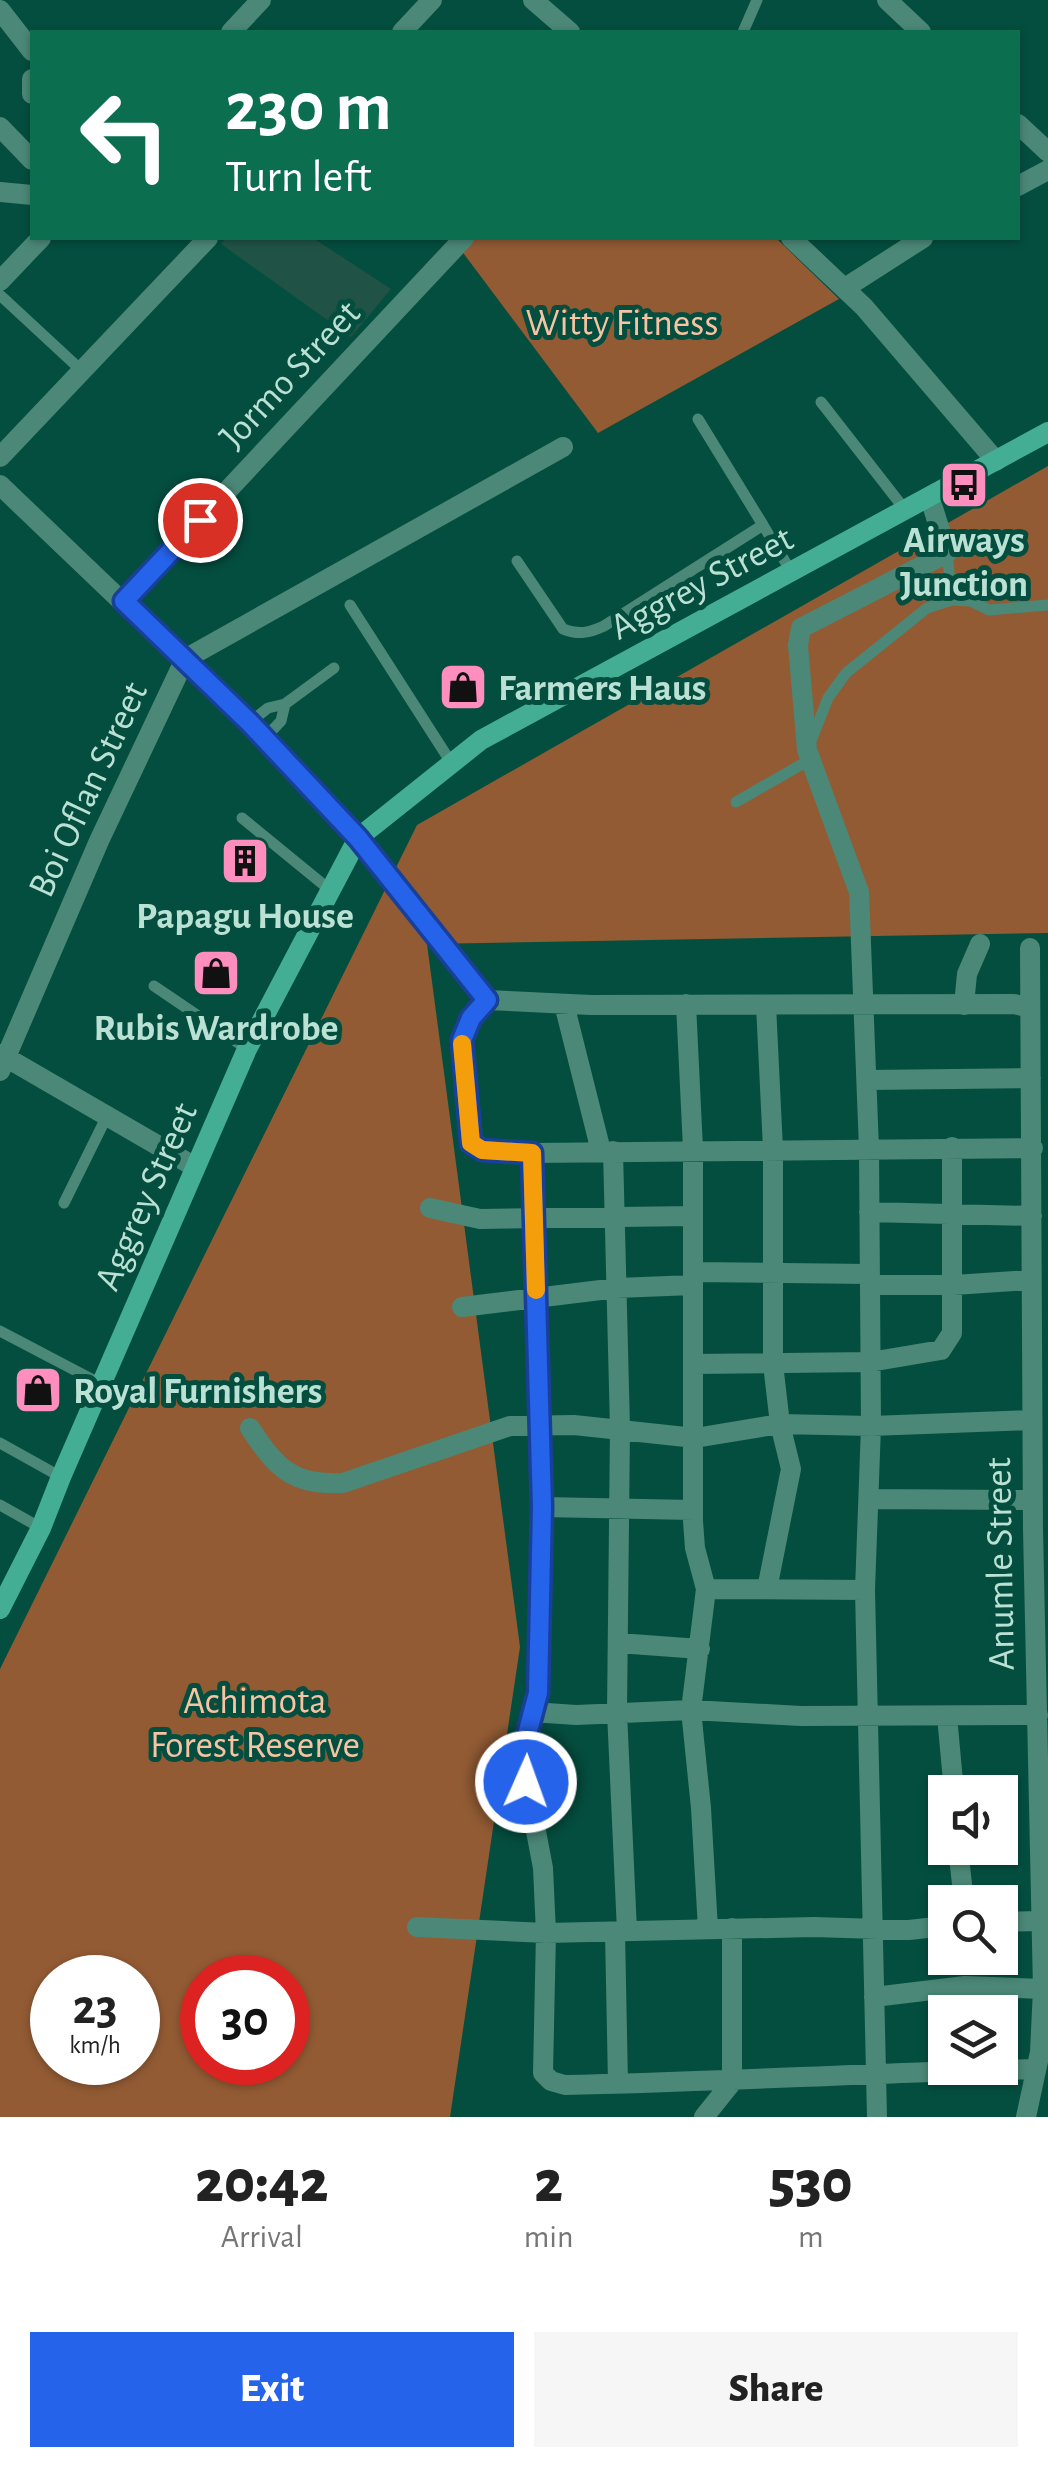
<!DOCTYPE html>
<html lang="en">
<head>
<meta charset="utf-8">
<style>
	body { margin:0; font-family:"Alegreya Sans",sans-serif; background:#f6f6f6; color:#222; height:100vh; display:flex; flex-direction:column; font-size:38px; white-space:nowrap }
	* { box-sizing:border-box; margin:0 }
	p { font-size:32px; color:#767676 }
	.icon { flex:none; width:55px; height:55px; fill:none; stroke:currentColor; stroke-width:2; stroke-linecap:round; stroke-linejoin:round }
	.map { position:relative; height:2117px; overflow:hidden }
	.side { display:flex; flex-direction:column; background:#fff; flex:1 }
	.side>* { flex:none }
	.banner { position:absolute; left:30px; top:30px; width:990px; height:210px; border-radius:0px; box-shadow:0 2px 8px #0004; background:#0b6e4f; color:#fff; overflow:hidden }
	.fabs { position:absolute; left:928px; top:1775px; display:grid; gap:20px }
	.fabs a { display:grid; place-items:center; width:90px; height:90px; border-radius:0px; background:#fff; box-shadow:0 2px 8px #0004; font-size:50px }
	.speed { position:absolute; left:30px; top:1955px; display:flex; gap:20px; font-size:50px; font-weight:700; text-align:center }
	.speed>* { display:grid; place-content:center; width:130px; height:130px; border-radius:50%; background:#fff; box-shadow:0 2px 8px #0004; line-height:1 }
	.speed small { font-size:25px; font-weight:400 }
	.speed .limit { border:15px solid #d22; background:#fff; color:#111 }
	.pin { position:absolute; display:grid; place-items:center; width:85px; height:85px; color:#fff; margin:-42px; border:5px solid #fff; border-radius:50%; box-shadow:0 2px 10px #0007 }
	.me { position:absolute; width:110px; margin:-55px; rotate:2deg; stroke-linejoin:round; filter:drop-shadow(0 0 8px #0008) }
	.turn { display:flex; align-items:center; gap:35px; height:210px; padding:0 30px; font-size:45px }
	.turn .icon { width:130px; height:130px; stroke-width:2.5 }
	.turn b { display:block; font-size:70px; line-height:85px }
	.eta { display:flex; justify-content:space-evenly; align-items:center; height:170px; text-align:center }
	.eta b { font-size:60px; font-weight:800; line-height:70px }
	.cta { display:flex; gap:20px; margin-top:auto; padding:20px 30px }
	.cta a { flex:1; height:115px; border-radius:0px; background:#2563eb; color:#fff; font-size:40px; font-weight:800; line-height:115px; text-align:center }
	.cta a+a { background:#f6f6f6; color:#222 }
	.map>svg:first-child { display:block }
	.built { fill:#205346 }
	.green { fill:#925b34; fill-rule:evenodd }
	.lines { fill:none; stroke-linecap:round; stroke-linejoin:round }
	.lane { stroke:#4b8877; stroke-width:11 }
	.street { stroke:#4b8877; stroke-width:20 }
	.secondary { stroke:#44ae95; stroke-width:20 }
	.route-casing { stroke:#184099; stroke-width:25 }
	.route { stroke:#2563eb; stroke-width:18 }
	.slow { stroke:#f59e0b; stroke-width:18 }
	.labels { text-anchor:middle; stroke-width:10; stroke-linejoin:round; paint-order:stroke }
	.park-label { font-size:38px; fill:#f7c3a2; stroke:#044e3f }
	.street-label { font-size:38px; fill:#bbe1d5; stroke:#044e3f }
	.poi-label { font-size:38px; font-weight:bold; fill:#bbe1d5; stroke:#044e3f }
</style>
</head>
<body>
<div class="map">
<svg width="1048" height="2117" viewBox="0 0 1048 2117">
	<rect width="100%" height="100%" fill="#044e3f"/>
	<path class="built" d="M226,238H313L391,289L351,337L221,244Z"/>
	<path class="green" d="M473,238H776L839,299L598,433L461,250Z
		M1048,466V933L427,944L520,1647L450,2117H0V1669L417,825ZM52,1978H138V2062H52ZM202,1978H288V2062H202Z"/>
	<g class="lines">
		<path class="lane" d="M743,32L757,0
			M0,295L82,371
			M821,402L906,511
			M698,419L763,525
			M947,553L952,600
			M517,561L563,629C579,635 589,633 604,626L763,525L792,573
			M350,605L452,764
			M249,723L268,708L285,704L334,668
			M264,739L281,721L285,704
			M811,741L828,698L846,673L927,608L952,600L971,601L989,610L1048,605
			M736,802L811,759
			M242,818L330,890
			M154,986L247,1049
			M64,1203L107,1116
			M0,1331L101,1384
			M0,1443L61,1477
			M0,1505L41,1528"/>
		<path class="street" d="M533,0L570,32
			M887,0L921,32
			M0,10L32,51
			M231,32L261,0
			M402,32L432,0
			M32,79V94
			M1018,124L1048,152
			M0,127L32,160
			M1018,186L1048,170
			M0,192L32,195
			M791,238L864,307L996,461
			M0,281L41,238
			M845,288L923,238
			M0,457L208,238
			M0,485L249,723L358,838L487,1000L591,1005L1014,1004L1030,1008
			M124,601L464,238
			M487,1000L471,1018L462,1040L468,1129L471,1143L482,1151L532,1153L1033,1148
			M564,1004L601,1151
			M686,1004L693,1149V1521L695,1548L706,1589L691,1710L701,1808L708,1929
			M766,1005L773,1149V1364L780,1424L791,1469L767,1589
			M964,1005L967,974L980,944
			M0,1054L195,1167
			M0,1071L99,841L185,659L563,447
			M868,1080L1031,1078
			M613,1151L620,1428L617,1712L627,1931
			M532,1153L543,1507L539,1693L525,1742L523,1763L543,1868L546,1933L543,2073L551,2081L565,2085C722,2082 879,2072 1036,2069
			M430,1208L480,1219L693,1216
			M869,1212L1032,1216
			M693,1272L869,1274
			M870,1285H954L1031,1280
			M462,1307L617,1288L693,1285
			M694,1364L870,1362L941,1350L952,1333V1147
			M250,1428C276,1468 293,1486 343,1483L510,1426L574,1425L695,1438L780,1424L871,1426L1032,1420
			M869,1499L1032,1500
			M543,1507L693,1510
			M706,1589L865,1590
			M618,1643L700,1649
			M532,1712L576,1715L691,1710L801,1716L1038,1715
			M947,1716L954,1792
			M958,1848L964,1902
			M1000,1922L1042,1921
			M417,1927L546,1933L814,1927L909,1930L945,1926
			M615,1932L618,2084
			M874,1997L965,1986L1043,1989
			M704,2117L732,2082V1928
			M877,2117L865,1590L871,1426L869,1149L859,892L807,750L798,645L801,628L947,553L930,498
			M1026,2117L1040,2052L1043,1989L1033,1529L1030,948"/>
		<path class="secondary" d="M0,1609L41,1528L61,1477L247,1049L358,838L481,740L1048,432"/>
	</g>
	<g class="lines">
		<g class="route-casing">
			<path id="route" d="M200,520L124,601L250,723L358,838L487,1000L471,1018L462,1040L471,1143L482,1150L532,1153L542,1507L538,1693L525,1742L526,1782"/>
		</g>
		<use href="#route" class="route"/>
		<path class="slow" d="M462,1044L471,1143L482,1150L532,1153L536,1290"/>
	</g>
	<defs>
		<g id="bus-square" transform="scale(2.5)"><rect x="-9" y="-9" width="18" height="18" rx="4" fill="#fe8ebd" stroke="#044e3f"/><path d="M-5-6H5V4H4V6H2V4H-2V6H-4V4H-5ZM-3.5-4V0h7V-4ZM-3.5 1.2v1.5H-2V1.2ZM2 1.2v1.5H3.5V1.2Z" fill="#111"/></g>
		<g id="shop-square" transform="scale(2.5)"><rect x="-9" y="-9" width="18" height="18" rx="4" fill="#fe8ebd" stroke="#044e3f"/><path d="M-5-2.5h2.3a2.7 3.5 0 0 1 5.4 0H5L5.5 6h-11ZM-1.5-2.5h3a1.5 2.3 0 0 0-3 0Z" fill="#111"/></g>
		<g id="building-square" transform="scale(2.5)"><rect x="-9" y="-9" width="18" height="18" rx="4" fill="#fe8ebd" stroke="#044e3f"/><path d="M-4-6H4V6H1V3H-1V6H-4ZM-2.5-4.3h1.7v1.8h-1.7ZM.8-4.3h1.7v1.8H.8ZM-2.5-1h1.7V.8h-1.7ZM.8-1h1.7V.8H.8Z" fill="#111"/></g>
	</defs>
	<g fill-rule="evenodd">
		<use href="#bus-square" x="964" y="485"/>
		<use href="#shop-square" x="463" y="687"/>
		<use href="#building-square" x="245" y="861"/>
		<use href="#shop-square" x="216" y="973"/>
		<use href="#shop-square" x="38" y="1390"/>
	</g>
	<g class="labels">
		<g class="park-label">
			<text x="622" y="335">Witty Fitness</text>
			<text x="255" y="1713">Achimota<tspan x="255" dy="44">Forest Reserve</tspan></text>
		</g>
		<g class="street-label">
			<text transform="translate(289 374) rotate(-47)" y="13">Jormo Street</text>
			<text transform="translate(701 582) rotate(-28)" y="13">Aggrey Street</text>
			<text transform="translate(87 789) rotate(-65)" y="13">Boi Oflan Street</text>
			<text transform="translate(145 1196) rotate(-66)" y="13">Aggrey Street</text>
			<text transform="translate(999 1564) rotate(-91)" y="13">Anumle Street</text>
		</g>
		<g class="poi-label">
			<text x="964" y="552">Airways<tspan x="964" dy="44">Junction</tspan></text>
			<text x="498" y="700" text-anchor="start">Farmers Haus</text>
			<text x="245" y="928">Papagu House</text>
			<text x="216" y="1040">Rubis Wardrobe</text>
			<text x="73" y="1403" text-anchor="start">Royal Furnishers</text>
		</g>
	</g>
</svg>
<div class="fabs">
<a><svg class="icon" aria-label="sound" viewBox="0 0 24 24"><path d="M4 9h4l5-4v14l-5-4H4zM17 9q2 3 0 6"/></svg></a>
<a><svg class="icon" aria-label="search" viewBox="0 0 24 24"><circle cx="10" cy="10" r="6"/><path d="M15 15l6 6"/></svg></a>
<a><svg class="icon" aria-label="layers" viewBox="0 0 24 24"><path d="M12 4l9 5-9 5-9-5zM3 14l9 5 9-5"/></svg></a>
</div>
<div class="speed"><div>23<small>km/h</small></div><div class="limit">30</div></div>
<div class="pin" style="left:200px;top:520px;background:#d93025"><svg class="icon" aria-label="arrive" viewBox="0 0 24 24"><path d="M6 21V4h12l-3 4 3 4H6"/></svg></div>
<svg class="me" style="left:526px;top:1782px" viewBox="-20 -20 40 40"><circle r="17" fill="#2563eb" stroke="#fff" stroke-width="3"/><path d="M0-11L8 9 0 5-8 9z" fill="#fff"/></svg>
<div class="banner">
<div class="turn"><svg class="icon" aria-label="left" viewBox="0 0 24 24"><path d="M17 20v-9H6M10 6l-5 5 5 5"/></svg><div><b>230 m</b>Turn left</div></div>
</div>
</div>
<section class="side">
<div class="eta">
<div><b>20:42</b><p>Arrival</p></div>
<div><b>2</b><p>min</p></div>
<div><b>530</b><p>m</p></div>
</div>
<div class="cta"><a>Exit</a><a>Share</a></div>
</section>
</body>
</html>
